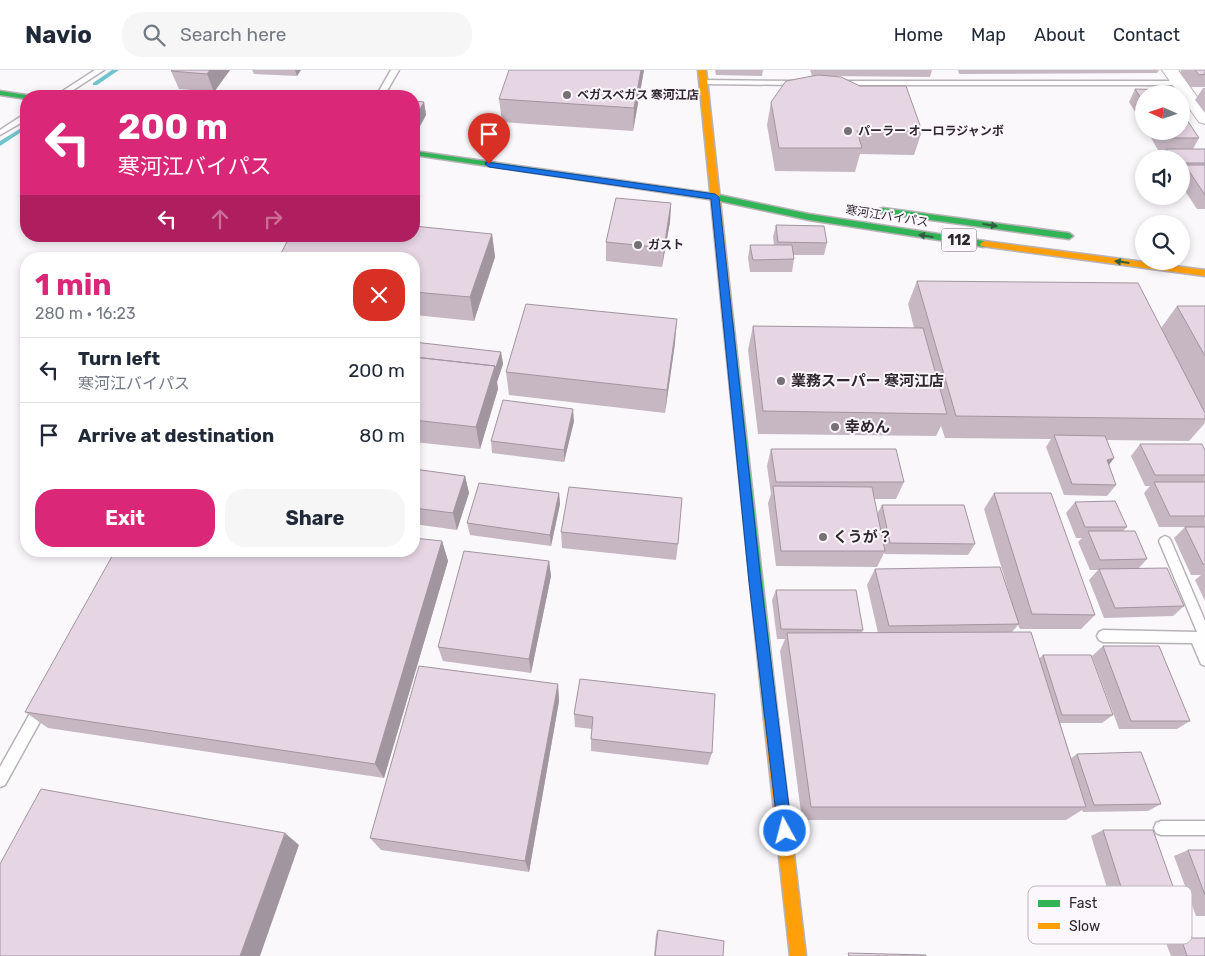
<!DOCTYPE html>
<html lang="en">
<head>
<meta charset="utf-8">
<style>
	body { margin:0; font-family:Rubik,"Noto Sans JP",sans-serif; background:#f6f6f7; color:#1f2937; height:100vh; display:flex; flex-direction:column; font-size:19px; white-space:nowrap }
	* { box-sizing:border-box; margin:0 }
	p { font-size:16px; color:#747a83 }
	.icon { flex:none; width:28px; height:28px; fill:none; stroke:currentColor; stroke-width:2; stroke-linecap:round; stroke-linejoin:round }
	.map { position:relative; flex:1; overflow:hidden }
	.panel { position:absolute; left:20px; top:182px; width:400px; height:305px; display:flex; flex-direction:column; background:#fff; border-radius:20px; box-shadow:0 2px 8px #0003 }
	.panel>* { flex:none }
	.banner { position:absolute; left:20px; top:20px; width:400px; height:152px; border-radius:20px; box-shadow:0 2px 8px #0003; background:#db2777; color:#fff; overflow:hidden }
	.needle { width:32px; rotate:273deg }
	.fabs { position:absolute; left:1135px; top:15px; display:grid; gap:10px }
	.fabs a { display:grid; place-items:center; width:55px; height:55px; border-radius:50%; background:#fff; box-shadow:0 2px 8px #0003; font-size:25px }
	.pin { position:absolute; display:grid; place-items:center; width:42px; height:42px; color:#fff; margin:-51px -21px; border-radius:50% 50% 50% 0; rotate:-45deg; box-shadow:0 0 5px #0007 }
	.pin .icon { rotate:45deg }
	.me { position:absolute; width:55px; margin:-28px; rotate:353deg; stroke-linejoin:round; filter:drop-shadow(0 0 4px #0008) }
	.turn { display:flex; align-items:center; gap:18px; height:105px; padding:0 15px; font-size:22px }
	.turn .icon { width:65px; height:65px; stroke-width:2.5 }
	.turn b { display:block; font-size:35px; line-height:42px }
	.lanes { display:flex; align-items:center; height:48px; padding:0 15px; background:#0003; justify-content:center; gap:25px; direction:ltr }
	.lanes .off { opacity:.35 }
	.round { display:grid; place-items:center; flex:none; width:52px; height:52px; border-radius:20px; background:#f6f6f7 }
	.head { display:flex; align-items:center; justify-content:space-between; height:85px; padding:0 15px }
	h1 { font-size:30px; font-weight:700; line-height:38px; color:#db2777 }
	.action { display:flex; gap:10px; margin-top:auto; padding:10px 15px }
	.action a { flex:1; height:58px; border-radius:20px; background:#db2777; color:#fff; font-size:20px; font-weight:700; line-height:58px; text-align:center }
	.action a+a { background:#f6f6f7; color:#1f2937 }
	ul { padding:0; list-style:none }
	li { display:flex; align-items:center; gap:15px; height:65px; padding:0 15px; border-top:1px solid #e0e1e3 }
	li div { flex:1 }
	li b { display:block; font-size:19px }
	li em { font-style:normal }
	header { display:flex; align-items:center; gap:30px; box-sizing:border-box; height:70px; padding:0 25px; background:#fff; border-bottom:1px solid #e0e1e3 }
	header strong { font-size:24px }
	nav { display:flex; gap:28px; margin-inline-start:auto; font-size:18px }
	.search { width:350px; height:45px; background:#f6f6f7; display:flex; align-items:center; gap:12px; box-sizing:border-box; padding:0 18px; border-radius:20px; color:#747a83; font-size:19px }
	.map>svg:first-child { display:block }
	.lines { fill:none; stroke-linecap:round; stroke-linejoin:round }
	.stream { fill:#71c4cc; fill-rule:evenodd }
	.lane-casing { stroke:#b7b2b7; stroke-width:3 }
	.street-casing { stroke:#b7b2b7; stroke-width:2 }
	.fast-casing { stroke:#b7b2b7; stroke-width:3 }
	.slow-casing { stroke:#b7b2b7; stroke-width:3 }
	.lane { fill:#fefefe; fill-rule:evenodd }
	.street { fill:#fefefe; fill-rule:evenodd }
	.fast { fill:#30b455; fill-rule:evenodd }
	.slow { fill:#ff9f0a; fill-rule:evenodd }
	.wall { fill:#c6b7c3 }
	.shaded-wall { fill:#a1959f }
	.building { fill:#e6d5e3; stroke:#a1959f }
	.oneway { fill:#2f5f3e }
	.route { fill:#1a73e8; stroke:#114b97 }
	.poi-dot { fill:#767076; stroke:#fcf7fc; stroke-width:2 }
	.labels { text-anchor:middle; stroke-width:4; stroke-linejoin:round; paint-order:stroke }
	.far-poi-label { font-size:12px; font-weight:bold; fill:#2f262f; stroke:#fcf7fc; text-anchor:start }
	.far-street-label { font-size:12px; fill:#2f262f; stroke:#fcf7fc }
	.shield { fill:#fcf7fc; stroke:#6c656c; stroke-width:1 }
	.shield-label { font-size:14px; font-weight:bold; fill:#2f262f }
	.poi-label { font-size:15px; font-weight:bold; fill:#2f262f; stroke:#fcf7fc; text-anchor:start }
	.key { fill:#fcf7fc; stroke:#beb8be; stroke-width:1 }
	.key-label { font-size:14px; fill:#2f262f }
</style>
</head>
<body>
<header>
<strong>Navio</strong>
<div class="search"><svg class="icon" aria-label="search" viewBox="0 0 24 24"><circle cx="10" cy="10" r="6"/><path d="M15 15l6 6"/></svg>Search here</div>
<nav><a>Home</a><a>Map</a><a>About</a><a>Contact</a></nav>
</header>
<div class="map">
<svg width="1205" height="886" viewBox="0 0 1205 886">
	<rect width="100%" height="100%" fill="#fbf8fb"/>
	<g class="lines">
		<path class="stream" d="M112,0H119L97,15H93V13Z
			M26,55V59L0,76V71Z"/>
		<g class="lane-casing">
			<path id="lane" d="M95,0H104L64,26H55Z
				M391,0H399L384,26H376Z
				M701,10L798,11L802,13L798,15L704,14L700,12Z
				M836,11H1179L1183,13L1179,15H839L835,13Z
				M23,45H26V50L0,65V60Z
				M1165,466L1169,468L1171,471L1205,551V596L1201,594L1192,573L1103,572L1099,570L1097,566L1099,562L1103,560L1197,562L1159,471L1161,468Z
				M42,629L47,631L49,635L47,639L5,715L0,717V697L37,631Z
				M1161,751H1205V765H1161L1156,763L1154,758L1156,753Z"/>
		</g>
		<g class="street-casing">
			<path id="street" d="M1162,0H1178L1205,38V54L1199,52L1181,27V24H1179Z"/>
		</g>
		<g class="fast-casing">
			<path id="fast" d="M0,21L26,25L29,26H26V29L0,25Z
				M414,81L715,124L809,144L984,171L988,174L984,177L809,150L715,130L414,85Z
				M883,138L1069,163L1073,166L1069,169L880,143V139Z
				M728,247L733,250L778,649L776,653L771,655L766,653L764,649L723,250Z"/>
		</g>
		<g class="slow-casing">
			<path id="slow" d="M698,0H706L733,250L728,253L723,250Z
				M984,171L1205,200V206L981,176L980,174Z
				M771,643L776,645L778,649L806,886H790L764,649L766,645Z"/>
		</g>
		<use href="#lane" class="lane"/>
		<use href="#street" class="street"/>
		<use href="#fast" class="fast"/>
		<use href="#slow" class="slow"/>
	</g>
	<path class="wall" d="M172,0H230L214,22L179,19L171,1Z
		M252,0H301L297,6L254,4Z
		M644,0L633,61L502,52L499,29Z
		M715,0H763L762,6L716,5Z
		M810,0H932L930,7L826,6L922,61L914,85L860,84L855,102L775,101L767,55L771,32L815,6H812Z
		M958,0H1159L1157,3L959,4Z
		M1181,0H1205V17H1191L1180,3Z
		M1203,18H1205V43L1195,30Z
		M1135,19L1144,24V56L1129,32Z
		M414,31L424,32L426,45L419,58L414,57Z
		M1147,61H1181L1199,68L1193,79H1205V139H1197L1181,115V89H1161L1166,81L1158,80Z
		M671,133L670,152L662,197L606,191V172Z
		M776,155L827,173L824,185H794V189L792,202H750L748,188L750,175H774L773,167Z
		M492,164L495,187L474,251L414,245V189Z
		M917,211L1161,258L1177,236H1205V342H1204L1205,343V353L1189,371L1107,370L1114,388L1109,395L1116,415L1107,426L1064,425L1046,377L1051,369L945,368L941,356L936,366L758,364L748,280L753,256L914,258L908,234Z
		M414,272L501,282L503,294L497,312L498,319L480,379L414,372Z
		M675,273L665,343L509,325L506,302Z
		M574,351L564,392L492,383L491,371Z
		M1140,374L1205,380V531L1195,510L1201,505H1191L1174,468L1185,457H1159L1144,423L1150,416H1145L1131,386Z
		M771,379L904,412L896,429H874L877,444L882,435L975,474L968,485L885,484L884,483L877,497L776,496L768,433L771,424L767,396Z
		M414,399L465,406L469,423L457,460L414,454Z
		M559,423L560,434L551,476L470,465L467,453Z
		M994,423L1095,545L1081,559H1020L1018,555L1012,562L1039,589L1043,585L1113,645L1102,653H1060L1071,688L1077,684L1161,734L1148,741L1083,742L1082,740L1066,750H802L780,581L785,569H777L772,530L776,520L863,560L862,563H878L867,515L875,499L1012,533L984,439Z
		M1075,432L1127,457L1123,461L1147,489L1138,499L1184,536L1173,546L1104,548L1089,510L1098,500H1090L1078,472L1082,468H1076L1066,443Z
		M561,462L678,474L676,490L562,478Z
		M442,471L448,491L384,708L48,658L25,642Z
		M549,491L551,506L531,603L443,591L438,577Z
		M1103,576L1190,651L1177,659H1119L1092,586Z
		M580,609L712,683L708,695L591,681V669L592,659L575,657L574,644Z
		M558,614L559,631L529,802L381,780L370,768Z
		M1103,760L1182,842L1167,847H1116L1091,766Z
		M1188,780H1205V846H1196L1174,786Z
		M658,860L723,886H654L656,864Z
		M1181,868L1205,886H1171L1166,873Z"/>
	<path class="shaded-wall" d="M210,0H230L214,22L207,4Z
		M295,0H301L297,6Z
		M641,0H644L633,61L634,38Z
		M424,32L426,45L419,58L417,45Z
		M671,133L670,152L662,197L664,178Z
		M492,164L495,187L474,251L470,227Z
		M677,249L675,273L665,343L667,320Z
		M501,282L503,294L497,312L498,319L480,379L476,357L495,296Z
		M573,339L574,351L564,392V380Z
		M1114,388L1105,400L1107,390Z
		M465,406L469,423L457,460L453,443Z
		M559,423L560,434L551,476L550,465Z
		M442,471L448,491L384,708L375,694Z
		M549,491L551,506L531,603L529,589Z
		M558,614L559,631L529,802L525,791Z
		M285,763L299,775L260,886H240Z"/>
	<path class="building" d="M172,0H210L207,4L171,1Z
		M509,0H641L634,38L499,29Z
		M1195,0H1205V4L1199,5Z
		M818,5L841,7L860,16H906L922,61H857L862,78H779L771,32L786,11Z
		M1135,19L1167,20L1170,24H1144V33Z
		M414,31L424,32L417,45H414Z
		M1181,41L1199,68H1166L1162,61H1181Z
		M1166,79H1205V93H1181V89H1173Z
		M1185,95H1205V125Z
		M616,128L671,133L664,178L606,172Z
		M776,155L824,156L827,173L778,172Z
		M414,156L492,164L470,227L414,222V189H278L290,166H414Z
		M750,175H792L794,189L753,190Z
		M917,211L1138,213L1205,343V349L956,346Z
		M526,234L677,249L667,320L506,302Z
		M1177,236H1205V286Z
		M753,256L923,258L947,344L763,341Z
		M414,272L501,282L495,300V296L414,287Z
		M414,287L495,296L476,357L414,350Z
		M503,330L573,339L564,380L491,371Z
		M1054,365L1105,366L1114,388L1107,390L1116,415L1072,414Z
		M1140,374H1202L1205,380V405H1155Z
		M771,379H896L904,412H776Z
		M414,399L465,406L453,443L414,438Z
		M1154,412H1205V446H1170Z
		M479,413L559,423L550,465L467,453Z
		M773,416L872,417L885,481H781Z
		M569,417L682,428L678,474L561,462Z
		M994,423H1051L1095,545L1032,544Z
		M1115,431L1127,457H1085L1075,432Z
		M882,435H964L975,474L890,473Z
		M1185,457H1205V494H1203Z
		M1088,461H1135L1147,489L1100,490Z
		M414,468L442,471L375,694L25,642L115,481H414Z
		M464,481L549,491L529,589L438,577Z
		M1000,497L1019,554L889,556L875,499Z
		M1167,498L1184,536L1115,538L1099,499Z
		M776,520H856L863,560L781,559Z
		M1031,562L1086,737H811L787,563Z
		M1103,576H1159L1190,651H1131Z
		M1043,585H1091L1113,645H1062Z
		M419,596L558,614L525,791L370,768Z
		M580,609L715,624L712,683L591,669L593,647L574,644Z
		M1141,682L1161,734L1094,735L1077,684Z
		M41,719L285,763L240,886H0V794Z
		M1103,760H1153L1182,842H1129Z
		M1188,780H1205V825Z
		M658,860L724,871L723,886H655Z
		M1181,868H1205V886H1187Z
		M848,883L926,885V886H849Z"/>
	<defs><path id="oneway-solid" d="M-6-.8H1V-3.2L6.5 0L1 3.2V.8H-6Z" transform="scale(1.25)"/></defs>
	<g class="oneway">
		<use href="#oneway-solid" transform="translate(990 155) rotate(8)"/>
		<use href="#oneway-solid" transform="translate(926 166) rotate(-172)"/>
		<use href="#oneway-solid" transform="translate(1122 192) rotate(-173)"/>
	</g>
	<path class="route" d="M486,92L715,124L719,127L761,512L792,761L790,766L785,768L780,766L778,761L749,512L711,129L489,97L485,94Z"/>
	<g class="poi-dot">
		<circle cx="567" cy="25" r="5"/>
		<circle cx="848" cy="61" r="5"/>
		<circle cx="638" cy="175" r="5"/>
		<circle cx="781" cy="311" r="5"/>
		<circle cx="835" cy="357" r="5"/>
		<circle cx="823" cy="467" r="5"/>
	</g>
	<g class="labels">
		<g class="far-poi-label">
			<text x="577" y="29">ベガスベガス 寒河江店</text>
			<text x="858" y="65">パーラー オーロラジャンボ</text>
			<text x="648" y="179">ガスト</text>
		</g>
		<g class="far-street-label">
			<text transform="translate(887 146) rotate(9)" y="4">寒河江バイパス</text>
		</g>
		<rect class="shield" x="941.5" y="158.5" width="35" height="23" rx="4"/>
		<g class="shield-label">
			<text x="959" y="175">112</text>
		</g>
		<g class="poi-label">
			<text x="791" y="316">業務スーパー 寒河江店</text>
			<text x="845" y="362">幸めん</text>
			<text x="833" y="472">くうが？</text>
		</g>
	</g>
	<rect x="1028" y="816" width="164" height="58" rx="8" class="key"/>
	<rect x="1038" y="830" width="22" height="7" fill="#30b455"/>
	<rect x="1038" y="853" width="22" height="6" fill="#ff9f0a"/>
	<g class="key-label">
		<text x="1069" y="838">Fast</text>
		<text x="1069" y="861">Slow</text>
	</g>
</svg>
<div class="fabs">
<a><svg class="needle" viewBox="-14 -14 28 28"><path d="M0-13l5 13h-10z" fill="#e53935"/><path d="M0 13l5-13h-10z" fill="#747a83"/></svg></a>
<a><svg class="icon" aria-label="sound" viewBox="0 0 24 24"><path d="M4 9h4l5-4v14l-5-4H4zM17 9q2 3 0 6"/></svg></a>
<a><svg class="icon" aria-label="search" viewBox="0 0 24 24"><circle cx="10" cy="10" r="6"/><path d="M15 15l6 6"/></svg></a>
</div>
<div class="pin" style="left:489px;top:94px;background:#d93025"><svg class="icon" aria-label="arrive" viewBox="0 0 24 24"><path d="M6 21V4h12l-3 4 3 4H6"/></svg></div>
<svg class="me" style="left:785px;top:761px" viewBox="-20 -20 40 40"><circle r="17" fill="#1a73e8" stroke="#fff" stroke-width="3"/><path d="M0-11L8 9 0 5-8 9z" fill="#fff"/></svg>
<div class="banner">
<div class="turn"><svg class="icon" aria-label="left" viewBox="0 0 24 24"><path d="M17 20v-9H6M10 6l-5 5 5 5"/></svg><div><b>200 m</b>寒河江バイパス</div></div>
<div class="lanes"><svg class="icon" aria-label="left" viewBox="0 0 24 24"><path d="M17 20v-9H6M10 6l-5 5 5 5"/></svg><svg class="icon off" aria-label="ahead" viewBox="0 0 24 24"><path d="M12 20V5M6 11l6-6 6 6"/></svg><svg class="icon off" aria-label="right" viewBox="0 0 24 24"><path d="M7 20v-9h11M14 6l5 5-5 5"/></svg></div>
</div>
<section class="panel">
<div class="head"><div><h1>1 min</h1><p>280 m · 16:23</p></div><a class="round" style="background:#d93025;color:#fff"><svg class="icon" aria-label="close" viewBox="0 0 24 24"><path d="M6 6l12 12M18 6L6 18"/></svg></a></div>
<ul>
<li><svg class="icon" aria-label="left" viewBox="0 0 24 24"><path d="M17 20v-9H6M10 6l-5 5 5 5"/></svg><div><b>Turn left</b><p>寒河江バイパス</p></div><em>200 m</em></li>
<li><svg class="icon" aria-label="arrive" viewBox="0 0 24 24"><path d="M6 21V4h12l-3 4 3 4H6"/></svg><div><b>Arrive at destination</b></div><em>80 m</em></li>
</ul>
<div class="action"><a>Exit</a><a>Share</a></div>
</section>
</div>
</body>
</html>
